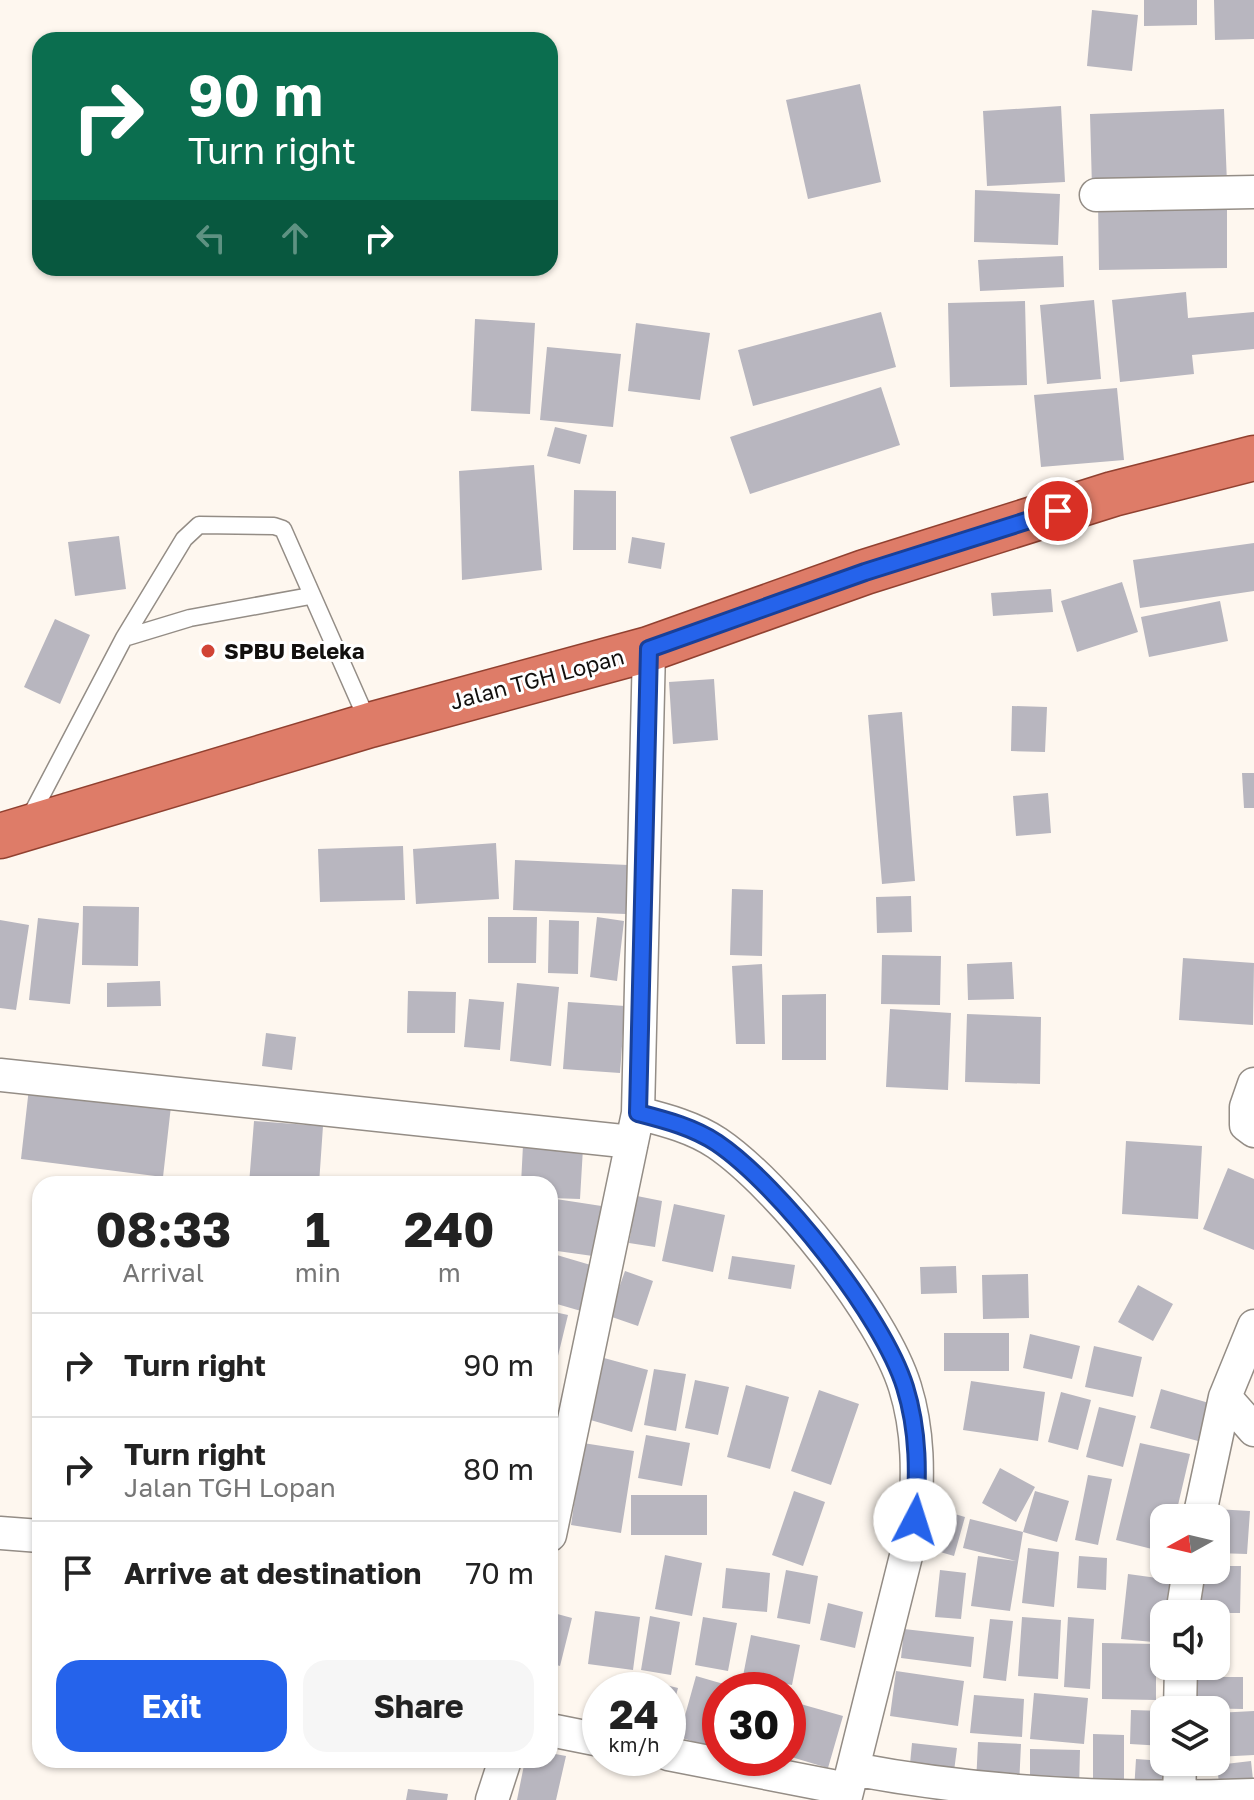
<!DOCTYPE html>
<html lang="en">
<head>
<meta charset="utf-8">
<style>
	body { margin:0; font-family:"Golos Text",sans-serif; background:#f6f6f6; color:#222; height:100vh; display:flex; flex-direction:column; font-size:30px; white-space:nowrap }
	* { box-sizing:border-box; margin:0 }
	p { font-size:26px; color:#767676 }
	.icon { flex:none; width:44px; height:44px; fill:none; stroke:currentColor; stroke-width:2; stroke-linecap:round; stroke-linejoin:round }
	.map { position:relative; flex:1; overflow:hidden }
	.panel { position:absolute; left:32px; top:1176px; width:526px; height:592px; display:flex; flex-direction:column; background:#fff; border-radius:24px; box-shadow:0 2px 6px #0004 }
	.panel>* { flex:none }
	.hud { position:absolute; left:32px; top:32px; width:526px; height:244px; border-radius:24px; box-shadow:0 2px 6px #0004; background:#0b6e4f; color:#fff; overflow:hidden }
	.needle { width:52px; rotate:262deg }
	.controls { position:absolute; left:1150px; top:1504px; display:grid; gap:16px }
	.controls a { display:grid; place-items:center; width:80px; height:80px; border-radius:16px; background:#fff; box-shadow:0 2px 6px #0004; font-size:40px }
	.speed { position:absolute; left:582px; top:1672px; display:flex; gap:16px; font-size:40px; font-weight:700; text-align:center }
	.speed>* { display:grid; place-content:center; width:104px; height:104px; border-radius:50%; background:#fff; box-shadow:0 2px 6px #0004; line-height:1 }
	.speed small { font-size:20px; font-weight:400 }
	.speed .limit { border:12px solid #d22; background:#fff; color:#111 }
	.pin { position:absolute; display:grid; place-items:center; width:68px; height:68px; color:#fff; margin:-34px; border:4px solid #fff; border-radius:50%; box-shadow:0 2px 8px #0007 }
	.me { position:absolute; width:88px; margin:-44px; rotate:5deg; stroke-linejoin:round; filter:drop-shadow(0 0 6px #0008) }
	.turn { display:flex; align-items:center; gap:28px; height:168px; padding:0 24px; font-size:36px }
	.turn .icon { width:104px; height:104px; stroke-width:2.5 }
	.turn b { display:block; font-size:56px; line-height:68px }
	.lanes { display:flex; align-items:center; height:76px; padding:0 24px; background:#0003; justify-content:center; gap:40px; direction:ltr }
	.lanes .off { opacity:.35 }
	.eta { display:flex; justify-content:space-evenly; align-items:center; height:136px; text-align:center }
	.eta b { font-size:48px; font-weight:700; line-height:56px }
	.button { display:flex; gap:16px; margin-top:auto; padding:16px 24px }
	.button a { flex:1; height:92px; border-radius:24px; background:#2563eb; color:#fff; font-size:32px; font-weight:700; line-height:92px; text-align:center }
	.button a+a { background:#f6f6f6; color:#222 }
	ul { padding:0; list-style:none }
	li { display:flex; align-items:center; gap:24px; height:104px; padding:0 24px; border-top:2px solid #e0e0e0 }
	li div { flex:1 }
	li b { display:block; font-size:30px }
	li em { font-style:normal }
	.map>svg:first-child { display:block }
	.building { fill:#b8b6bf }
	.lines { fill:none; stroke-linecap:round; stroke-linejoin:round }
	.service-casing { stroke:#948d86; stroke-width:19 }
	.minor-casing { stroke:#948d86; stroke-width:35 }
	.trunk-casing { stroke:#914130; stroke-width:47 }
	.service { stroke:#fff; stroke-width:16 }
	.minor { stroke:#fff; stroke-width:32 }
	.trunk { stroke:#de7c68; stroke-width:44 }
	.route-casing { stroke:#184099; stroke-width:20 }
	.route { stroke:#2563eb; stroke-width:14 }
	.poi-dot { fill:#d14436; stroke:#fff; stroke-width:3 }
	.labels { text-anchor:middle; stroke-width:6; stroke-linejoin:round; paint-order:stroke }
	.poi-label { font-size:22px; font-weight:bold; fill:#12100e; stroke:#fff; text-anchor:start }
	.street-label { font-size:22px; fill:#12100e; stroke:#fff }
</style>
</head>
<body>
<div class="map">
<svg width="1254" height="1800" viewBox="0 0 1254 1800">
	<rect width="100%" height="100%" fill="#fef7ef"/>
	<path class="building" d="M1144,0H1197V25L1144,26Z
		M1214,0H1254V39L1215,40Z
		M1092,10L1138,15L1132,71L1087,66Z
		M860,84L881,182L808,199L786,100Z
		M1061,106L1065,182L987,186L983,111Z
		M1224,109L1227,183L1092,188L1090,114Z
		M975,190L1060,194L1058,245L974,242Z
		M1227,201V268L1099,270L1098,202Z
		M1063,256L1064,287L980,291L978,260Z
		M1186,292L1188,318L1254,312V349L1192,355L1194,374L1120,382L1112,300Z
		M1094,300L1101,379L1047,384L1040,305Z
		M1025,301L1027,385L950,387L948,303Z
		M881,312L896,367L753,406L738,350Z
		M475,319L535,323L530,414L471,411Z
		M636,323L710,333L700,400L628,391Z
		M547,347L621,354L613,427L540,420Z
		M881,387L900,445L750,494L730,437Z
		M1117,388L1124,460L1041,467L1034,395Z
		M555,427L587,435L580,464L547,456Z
		M534,465L542,570L462,580L459,471Z
		M574,490L616,491V550H573Z
		M119,536L126,589L75,596L68,542Z
		M632,537L665,543L661,569L628,563Z
		M1254,543V591L1140,608L1133,560Z
		M1122,582L1138,632L1077,652L1061,601Z
		M1051,589L1053,612L993,616L991,593Z
		M1220,601L1228,641L1149,657L1141,617Z
		M55,619L90,635L60,704L24,687Z
		M714,679L718,740L673,744L669,682Z
		M1012,706L1047,707L1045,752L1011,751Z
		M902,712L915,881L882,884L868,715Z
		M1242,773H1254V808H1244Z
		M1048,793L1051,833L1016,836L1013,796Z
		M496,843L499,899L416,904L413,849Z
		M403,846L405,900L320,902L318,849Z
		M515,860L628,865L626,914L513,910Z
		M732,889L763,890L762,956L730,955Z
		M911,896L912,932L877,933L876,897Z
		M83,906L139,907L138,966L82,965Z
		M488,917H537L536,963H488Z
		M597,917L624,921L617,981L590,977Z
		M38,918L79,923L70,1004L29,1000Z
		M0,920L29,925L16,1010L0,1008Z
		M549,920L579,921L578,974L548,973Z
		M882,955L941,956L940,1005L881,1004Z
		M1183,958L1254,963L1253,1025L1179,1020Z
		M1012,962L1014,999L968,1000L967,964Z
		M762,964L765,1044H736L732,966Z
		M160,981L161,1006L107,1007V983Z
		M517,983L559,987L551,1066L510,1061Z
		M408,991L456,992L455,1033H407Z
		M826,994V1060H782V995Z
		M469,999L504,1002L500,1050L464,1047Z
		M568,1002L625,1006L620,1073L563,1069Z
		M890,1009L951,1013L948,1090L886,1087Z
		M967,1014L1041,1017L1040,1084L965,1082Z
		M266,1033L296,1037L292,1070L262,1066Z
		M29,1088L171,1106L163,1177L21,1159Z
		M254,1121L323,1126L319,1184H249Z
		M1126,1141L1202,1146L1198,1219L1122,1214Z
		M523,1145L583,1148L580,1199L550,1198V1184H521Z
		M1228,1168L1254,1179V1250L1203,1229Z
		M637,1196L662,1201L655,1247L629,1243Z
		M556,1199L608,1207L600,1257L550,1250Z
		M674,1204L725,1215L713,1272L662,1261Z
		M550,1253L594,1266L581,1311L550,1302Z
		M732,1256L795,1265L791,1289L728,1279Z
		M956,1266L957,1293L921,1294L920,1267Z
		M625,1271L653,1281L638,1326L609,1316Z
		M1028,1274L1029,1318L983,1319L982,1275Z
		M1138,1285L1173,1304L1153,1341L1118,1322Z
		M550,1311L568,1315L555,1368L550,1367Z
		M944,1333H1009V1371H944Z
		M1030,1334L1080,1346L1072,1379L1023,1368Z
		M1094,1346L1142,1357L1133,1397L1085,1387Z
		M604,1358L648,1370L632,1432L587,1419Z
		M654,1369L686,1374L676,1431L644,1425Z
		M695,1380L729,1387L718,1435L685,1428Z
		M971,1381L1045,1392L1038,1441L963,1430Z
		M746,1385L789,1397L770,1469L727,1457Z
		M1161,1389L1209,1403L1198,1441L1150,1428Z
		M819,1390L859,1404L831,1485L791,1471Z
		M1061,1392L1091,1400L1078,1450L1048,1442Z
		M1099,1407L1136,1416L1123,1467L1086,1457Z
		M646,1435L690,1443L682,1486L638,1478Z
		M583,1443L634,1451L621,1533L571,1525Z
		M1140,1443L1190,1454L1175,1518H1164V1552L1116,1540Z
		M1000,1468L1035,1487L1016,1522L982,1503Z
		M1088,1475L1112,1479L1098,1545L1075,1540Z
		M794,1491L825,1502L803,1566L772,1555Z
		M1035,1491L1069,1501L1057,1542L1023,1532L1010,1611L971,1606L978,1556L1016,1561L963,1548L970,1519L1023,1532Z
		M631,1495H707V1535H631Z
		M934,1508L965,1517L954,1556L923,1547Z
		M1215,1509L1250,1511L1247,1554L1216,1553Z
		M1028,1548L1059,1552L1054,1607L1022,1603Z
		M665,1555L702,1563L692,1616L655,1609Z
		M1079,1556L1107,1558L1106,1590L1077,1588Z
		M1216,1566H1241L1240,1613H1197V1570H1216Z
		M726,1568L770,1573L767,1612L722,1608Z
		M786,1570L818,1576L810,1624L777,1618Z
		M940,1570L966,1573L961,1619L935,1617Z
		M1128,1574L1172,1580L1168,1614H1164V1643L1121,1639Z
		M828,1603L863,1612L855,1648L820,1640Z
		M595,1611L640,1617L633,1670L588,1664Z
		M550,1612L572,1618L560,1666L550,1663Z
		M650,1616L680,1622L671,1675L641,1670Z
		M703,1617L737,1623L728,1671L695,1665Z
		M1022,1617L1061,1620L1058,1679L1018,1676Z
		M1068,1617L1094,1619L1090,1689L1064,1687Z
		M990,1619L1013,1621L1006,1681L983,1678Z
		M904,1629L974,1637L971,1667L901,1658Z
		M751,1635L800,1645L792,1685L743,1676Z
		M1102,1643L1156,1644V1700L1102,1699Z
		M896,1671L964,1681L958,1726L890,1716Z
		M626,1675L678,1688L669,1722L668,1690H622Z
		M696,1676L727,1685L726,1690H720V1712L710,1747L679,1737Z
		M1193,1677H1243V1709L1193,1708Z
		M1034,1693L1088,1698L1084,1744L1030,1739Z
		M974,1695L1024,1699L1022,1737L970,1733Z
		M797,1703L843,1716L828,1768L788,1756V1735Z
		M1131,1710L1164,1711V1746L1130,1744Z
		M1254,1711V1755L1216,1757V1713Z
		M1093,1734L1124,1735V1786H1093Z
		M978,1742L1021,1744L1019,1786L976,1784Z
		M912,1743L957,1748L953,1779L909,1774Z
		M1030,1749L1080,1750L1079,1790L1030,1789Z
		M550,1753L566,1756L556,1800H517L525,1760H550Z
		M1136,1759L1164,1761L1172,1794L1134,1791Z
		M1251,1761L1254,1789L1220,1793L1217,1765Z
		M408,1789L448,1794L447,1800H406Z"/>
	<g class="lines">
		<g class="service-casing">
			<path id="service" d="M124,638L190,618L310,596
				M28,821L124,638L184,539L199,525L274,526L283,529L369,724"/>
		</g>
		<g class="minor-casing">
			<path id="minor" d="M1096,195L1254,192
				M0,1075L632,1142
				M1254,1084L1246,1107V1125L1254,1131
				M638,1113C665,1120 693,1127 717,1143C779,1185 883,1315 905,1387C919,1432 918,1475 915,1520L845,1800
				M1225,1397L1254,1430
				M1199,1518L1225,1397L1254,1326
				M0,1533L40,1536
				M550,1535L638,1113L649,649
				M1182,1614L1189,1570
				M1180,1710L1181,1666
				M550,1730L600,1740
				M668,1754L847,1789
				M853,1769C984,1794 1121,1800 1254,1795
				M492,1800L505,1760
				M1179,1800L1180,1762"/>
		</g>
		<g class="trunk-casing">
			<path id="trunk" d="M0,836L370,725L649,649L865,572L1113,494L1254,458"/>
		</g>
		<use href="#service" class="service"/>
		<use href="#minor" class="minor"/>
		<use href="#trunk" class="trunk"/>
	</g>
	<g class="lines">
		<g class="route-casing">
			<path id="route" d="M915,1520C918,1475 919,1432 905,1387C883,1316 779,1185 717,1143C693,1127 665,1120 638,1113L649,649L865,572L1058,511"/>
		</g>
		<use href="#route" class="route"/>
	</g>
	<circle class="poi-dot" cx="208" cy="651" r="8"/>
	<g class="labels">
		<g class="poi-label">
			<text x="224" y="659">SPBU Beleka</text>
		</g>
		<g class="street-label">
			<text transform="translate(537 679) rotate(-15)" y="8">Jalan TGH Lopan</text>
		</g>
	</g>
</svg>
<div class="controls">
<a><svg class="needle" viewBox="-14 -14 28 28"><path d="M0-13l5 13h-10z" fill="#e53935"/><path d="M0 13l5-13h-10z" fill="#767676"/></svg></a>
<a><svg class="icon" aria-label="sound" viewBox="0 0 24 24"><path d="M4 9h4l5-4v14l-5-4H4zM17 9q2 3 0 6"/></svg></a>
<a><svg class="icon" aria-label="layers" viewBox="0 0 24 24"><path d="M12 4l9 5-9 5-9-5zM3 14l9 5 9-5"/></svg></a>
</div>
<div class="speed"><div>24<small>km/h</small></div><div class="limit">30</div></div>
<div class="pin" style="left:1058px;top:511px;background:#d93025"><svg class="icon" aria-label="arrive" viewBox="0 0 24 24"><path d="M6 21V4h12l-3 4 3 4H6"/></svg></div>
<svg class="me" style="left:915px;top:1520px" viewBox="-20 -20 40 40"><circle r="19" fill="#fff"/><path d="M0-13L10 11 0 6-10 11z" fill="#2563eb"/></svg>
<div class="hud">
<div class="turn"><svg class="icon" aria-label="right" viewBox="0 0 24 24"><path d="M7 20v-9h11M14 6l5 5-5 5"/></svg><div><b>90 m</b>Turn right</div></div>
<div class="lanes"><svg class="icon off" aria-label="left" viewBox="0 0 24 24"><path d="M17 20v-9H6M10 6l-5 5 5 5"/></svg><svg class="icon off" aria-label="ahead" viewBox="0 0 24 24"><path d="M12 20V5M6 11l6-6 6 6"/></svg><svg class="icon" aria-label="right" viewBox="0 0 24 24"><path d="M7 20v-9h11M14 6l5 5-5 5"/></svg></div>
</div>
<section class="panel">
<div class="eta">
<div><b>08:33</b><p>Arrival</p></div>
<div><b>1</b><p>min</p></div>
<div><b>240</b><p>m</p></div>
</div>
<ul>
<li><svg class="icon" aria-label="right" viewBox="0 0 24 24"><path d="M7 20v-9h11M14 6l5 5-5 5"/></svg><div><b>Turn right</b></div><em>90 m</em></li>
<li><svg class="icon" aria-label="right" viewBox="0 0 24 24"><path d="M7 20v-9h11M14 6l5 5-5 5"/></svg><div><b>Turn right</b><p>Jalan TGH Lopan</p></div><em>80 m</em></li>
<li><svg class="icon" aria-label="arrive" viewBox="0 0 24 24"><path d="M6 21V4h12l-3 4 3 4H6"/></svg><div><b>Arrive at destination</b></div><em>70 m</em></li>
</ul>
<div class="button"><a>Exit</a><a>Share</a></div>
</section>
</div>
</body>
</html>
